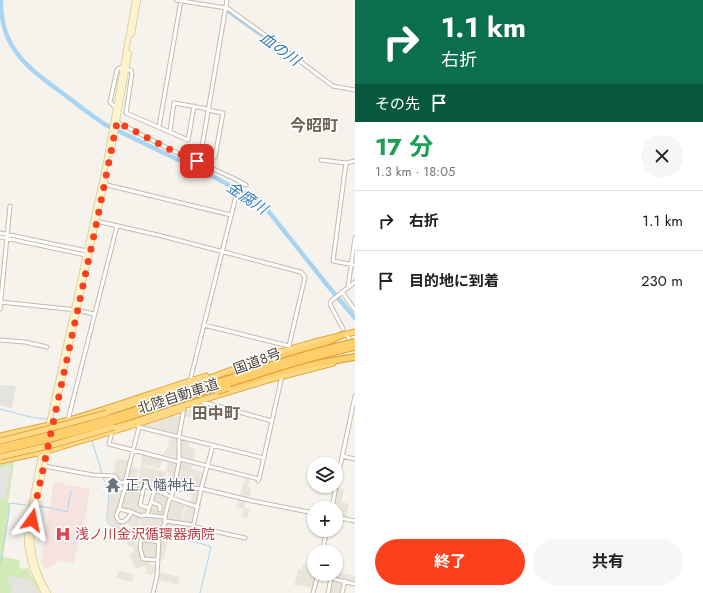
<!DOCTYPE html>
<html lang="ja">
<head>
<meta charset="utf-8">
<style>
	body { margin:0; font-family:Jost,"Noto Sans JP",sans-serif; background:#f6f6f6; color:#202124; height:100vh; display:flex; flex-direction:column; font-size:15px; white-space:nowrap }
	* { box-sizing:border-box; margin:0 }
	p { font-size:13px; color:#757577 }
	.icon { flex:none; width:22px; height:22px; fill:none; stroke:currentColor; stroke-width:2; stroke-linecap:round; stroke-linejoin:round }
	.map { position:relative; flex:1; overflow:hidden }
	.panel { display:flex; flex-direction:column; background:#fff; width:348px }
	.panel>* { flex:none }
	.top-card { background:#0b6e4f; color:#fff; overflow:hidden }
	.tools { position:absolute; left:307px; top:457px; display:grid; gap:8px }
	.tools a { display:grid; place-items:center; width:36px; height:36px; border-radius:50%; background:#fff; box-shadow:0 1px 3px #0004; font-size:20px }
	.pin { position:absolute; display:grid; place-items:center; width:34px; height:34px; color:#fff; margin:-17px; border-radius:8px; box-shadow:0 2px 6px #0006 }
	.me { position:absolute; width:44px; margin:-22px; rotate:12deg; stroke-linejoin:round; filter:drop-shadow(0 0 3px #0008) }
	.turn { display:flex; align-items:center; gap:14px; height:84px; padding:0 20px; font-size:18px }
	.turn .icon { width:52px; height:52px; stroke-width:2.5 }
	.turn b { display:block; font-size:28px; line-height:34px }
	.then { display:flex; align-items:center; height:38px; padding:0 20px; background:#0003; gap:8px; font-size:15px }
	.round { display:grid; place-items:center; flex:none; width:42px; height:42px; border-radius:21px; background:#f6f6f6 }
	.head { display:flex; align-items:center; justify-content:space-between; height:68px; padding:0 20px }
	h1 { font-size:24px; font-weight:700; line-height:30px; color:#1e9e55 }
	.primary-button { display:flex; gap:8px; margin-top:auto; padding:8px 20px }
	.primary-button a { flex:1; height:46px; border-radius:24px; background:#fc3f1d; color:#fff; font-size:16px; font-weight:700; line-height:46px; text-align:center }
	.primary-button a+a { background:#f6f6f6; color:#202124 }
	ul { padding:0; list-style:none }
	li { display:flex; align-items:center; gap:12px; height:60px; padding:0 20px; border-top:1px solid #e0e0e0 }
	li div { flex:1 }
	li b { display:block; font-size:15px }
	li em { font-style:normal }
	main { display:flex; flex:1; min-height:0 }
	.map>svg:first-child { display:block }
	.residential { fill:#eae5da }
	.medical { fill:#f6e3e0 }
	.green { fill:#d2eab5 }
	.parking { fill:#e5e3e0 }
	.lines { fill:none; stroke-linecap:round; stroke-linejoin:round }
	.stream { stroke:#a9d4f2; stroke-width:1 }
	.river { stroke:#a9d4f2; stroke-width:4.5 }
	.minor-casing { stroke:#c2bbae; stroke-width:5 }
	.secondary-casing { stroke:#d6c79b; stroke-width:6 }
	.trunk-casing { stroke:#e0a43c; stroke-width:7 }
	.motorway-casing { stroke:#e0a43c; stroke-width:8 }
	.minor { stroke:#fff; stroke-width:3 }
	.secondary { stroke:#fff3cd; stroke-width:4.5 }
	.trunk { stroke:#ffd985; stroke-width:5 }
	.motorway { stroke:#ffcf6e; stroke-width:5.5 }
	.trunk-bridge-casing { stroke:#e0a43c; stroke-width:7; stroke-linecap:butt }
	.motorway-bridge-casing { stroke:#e0a43c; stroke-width:8; stroke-linecap:butt }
	.trunk-bridge { stroke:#ffd985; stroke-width:5 }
	.motorway-bridge { stroke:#ffcf6e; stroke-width:5.5 }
	.route { stroke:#fc3f1d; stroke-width:7; stroke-dasharray:0 12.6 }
	.labels { text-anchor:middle; stroke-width:3; stroke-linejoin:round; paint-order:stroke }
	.street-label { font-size:14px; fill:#4b4439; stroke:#fff }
	.worship-label { font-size:14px; fill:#5b616d; stroke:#fff; text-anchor:start }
	.health-label { font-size:14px; fill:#be3a42; stroke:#fff; text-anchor:start }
	.water-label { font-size:15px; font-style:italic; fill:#2e7ab2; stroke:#fff }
	.quarter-label { font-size:16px; font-weight:bold; fill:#6e6250; stroke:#fff }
</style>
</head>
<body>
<main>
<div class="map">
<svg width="355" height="593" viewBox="0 0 355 593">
	<rect width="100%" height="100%" fill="#f6f3ec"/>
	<path class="residential" d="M200,405L196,419L184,416L185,411Z
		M171,416H182L179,434H178L143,425Z
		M170,434L178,436L179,458L163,454L165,450L168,447Z
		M181,438L190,440L188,446L196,449L193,461L182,458Z
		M142,453L162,458L160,469L151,466L141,465Z
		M116,459L129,460L124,481H119L114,475Z
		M168,460L178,463L173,489L170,496L161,491L169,473L168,472L166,471Z
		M181,462L192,465L191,469L205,473L200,489H175L180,463Z
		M130,466L139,469L137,476V483L127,481Z
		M141,466L151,468L166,472L167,473L159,491L139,483V473Z
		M245,478L250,480L248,485L251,489L249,498L240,496Z
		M128,483L143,486L140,505L148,508L145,515H141L120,509Z
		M337,488L344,489L341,502L349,504L346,518L336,516V508H333Z
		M192,489L199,491L197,506L189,504L193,495L188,494L189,490Z
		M109,490H122L123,491L115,517L122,523L121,528L113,526L107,520L110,499Z
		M155,490L169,497L164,517L148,514L151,503L156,504L160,507L159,510H161V506L157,502L152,501Z
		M239,498L246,500L244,508L250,509L247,519L241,517L243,509L236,507Z
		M170,499L185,505L181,522L167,521L166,517Z
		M186,505L196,508L193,524L183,522Z
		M132,513L141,517L138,529L136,530L130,529L131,526L124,522Z
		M142,516L164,518L165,524L160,533L140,529Z
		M167,522L181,525L177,538L170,537L162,533Z
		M182,524L193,526L190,535L184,533L181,539L178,538Z
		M162,535L168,538L164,558H162V560L160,559V537Z
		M142,540L158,543L157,559L144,558L141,547Z
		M127,541H135V545H139L143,559L149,560L150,565H156V572L152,575L146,574V566H145L136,569L129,554L134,552L133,546L129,547Z
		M303,564L314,567V574H316H314V576L316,579L313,587L311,588L298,585L294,586L298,569L302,570Z
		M119,571L134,575L132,582L116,578Z
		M159,572L179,577V585L158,580Z
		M336,572L355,576V583L320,574H336Z
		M332,580L342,582L343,584L341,593H329Z"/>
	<path class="medical" d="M54,482L90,489L86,513L73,564L57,560L55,564L45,569L41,561Z"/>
	<path class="green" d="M12,461H14L8,504H9V512L2,557L20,560L19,568L24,569L28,568L31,576L34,578L40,593H0V463Z"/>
	<path class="parking" d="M0,385L16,386L12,408L0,405Z
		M5,466L11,467L6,499L0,498V468Z
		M8,576L32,579V581L39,593H11L12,586L10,583L7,582Z"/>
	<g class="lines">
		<path class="stream" d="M0,409L30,417L46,419
			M92,441L109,496C109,502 105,519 108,523C114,531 149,531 160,534C164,535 167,537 171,538C184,540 199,542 211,547L200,593
			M39,506L51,508L67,512L71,491
			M1,565L9,512V503L26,505"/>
		<path class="river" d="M1,0C0,48 27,67 61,92C76,103 90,115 106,125L214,177L248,195L265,207L328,286L355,318
			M227,10L272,42"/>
		<g class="minor-casing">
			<path id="minor" d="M176,0L226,8
				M226,7L265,35L333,86L355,90
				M127,70H131L132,73L126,113L188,140L194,106
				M114,106L110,102L117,70L119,68L123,69
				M117,122L171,150L233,178L246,185
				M159,127L181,0
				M170,131L174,103L208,109
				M201,151L215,157L223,113L208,110
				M321,160L346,163L355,161
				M197,161L203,141L227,0
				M346,163L333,261L355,265
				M103,184L231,215
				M96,221L162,236L301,272L305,277L289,346L291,349
				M0,233L87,251
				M0,237L86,255
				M348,287L355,238
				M342,292L355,310
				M0,302L77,310L94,314
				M0,309L10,206
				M204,325L289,346
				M343,329L330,304L331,301L355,282
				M348,337L352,344
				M0,340L25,342L47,347
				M190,381L236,196L242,183
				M201,401L202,402L272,421
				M68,420L117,226
				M138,426L139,427L264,458
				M139,427L125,482V489C123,493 121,504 119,509L132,512L141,516L144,515L165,517
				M112,432L109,444L179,462
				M342,456L355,459
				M180,459L259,479
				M44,466L93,475L115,476L119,482C138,483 154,488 171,497V498L198,507
				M258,481L259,479L282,376
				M144,486L140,505L149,508
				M336,486L355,396
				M173,490L192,488L203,489L253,501L314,513
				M151,502L157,504L160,506V510
				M332,508L336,486
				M119,509L116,516L119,521L123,522L127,519L132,512
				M147,515L155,489
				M336,517L355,521
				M166,521L193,525L194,523L201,489L213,445
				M193,525L195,527L245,538
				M322,552L327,530
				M158,560L143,559L140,547L141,539L159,542
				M317,575L355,584
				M153,593L157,576L159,537L165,523V517L166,512L169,501L173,492L179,462V436L184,408
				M313,593L318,574
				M328,593L331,578
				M342,593L345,581"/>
		</g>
		<g class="secondary-casing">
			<path id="secondary" d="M132,34L138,0
				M111,154L129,53
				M56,408L105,181
				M48,428L105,168L114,120L135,0
				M42,450L29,518L27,544L30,559L34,572L44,593
				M48,593C35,571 29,547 32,522C33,507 38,491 42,477C46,459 49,442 52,425"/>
		</g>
		<g class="trunk-casing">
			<path id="trunk" d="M107,413L188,386L280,352L311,343L355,332
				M114,427L268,380L333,363
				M0,436C23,431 46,426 69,420C115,407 160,390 206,376
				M0,461L47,451L137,424L183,409"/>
		</g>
		<g class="motorway-casing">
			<path id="motorway" d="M230,374L327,342L342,335
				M228,388L283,371L320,363L355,357"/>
		</g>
		<use href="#minor" class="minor"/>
		<use href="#secondary" class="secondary"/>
		<use href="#trunk" class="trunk"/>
		<use href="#motorway" class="motorway"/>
		<g class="trunk-bridge-casing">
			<path id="trunk-bridge" d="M0,441L44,430L107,413
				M0,457L56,444L114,427"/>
		</g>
		<g class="motorway-bridge-casing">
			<path id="motorway-bridge" d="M217,391L228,388
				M0,447C43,437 86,426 129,412C204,388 278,360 355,342
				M0,451C43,441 86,430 129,417C171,403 213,388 256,375C288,364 322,355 355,347"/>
		</g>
		<use href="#trunk-bridge" class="trunk-bridge"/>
		<use href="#motorway-bridge" class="motorway-bridge"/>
	</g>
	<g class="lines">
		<path class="route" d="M32,520L97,221L117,122L171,150L197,161"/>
	</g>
	<defs>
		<g id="temple-bare" transform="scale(1.2)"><path d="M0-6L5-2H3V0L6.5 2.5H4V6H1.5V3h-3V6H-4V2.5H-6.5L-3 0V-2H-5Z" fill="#6b7280" stroke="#fff" stroke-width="2.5" paint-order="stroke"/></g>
		<g id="hospital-bare" transform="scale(1.2)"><path d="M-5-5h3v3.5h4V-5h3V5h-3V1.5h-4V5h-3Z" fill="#e0444e" stroke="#fff" stroke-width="2.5" paint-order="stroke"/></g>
	</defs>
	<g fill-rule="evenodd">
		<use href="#temple-bare" x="113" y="485"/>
		<use href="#hospital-bare" x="63" y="534"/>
	</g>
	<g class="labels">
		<g class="street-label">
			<text transform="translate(257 361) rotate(-20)" y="5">国道8号</text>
			<text transform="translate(178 396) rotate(-18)" y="5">北陸自動車道</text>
		</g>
		<g class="worship-label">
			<text x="125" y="490">正八幡神社</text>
		</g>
		<g class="health-label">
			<text x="75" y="539">浅ノ川金沢循環器病院</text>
		</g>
		<g class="water-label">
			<text transform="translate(280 49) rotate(36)" y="5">血の川</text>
			<text transform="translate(247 198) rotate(34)" y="5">金腐川</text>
		</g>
		<g class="quarter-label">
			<text x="314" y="131">今昭町</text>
			<text x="216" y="419">田中町</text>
		</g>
	</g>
</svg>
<div class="tools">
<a><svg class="icon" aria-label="layers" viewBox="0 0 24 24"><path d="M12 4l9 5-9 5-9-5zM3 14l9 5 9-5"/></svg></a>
<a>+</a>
<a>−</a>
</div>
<div class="pin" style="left:197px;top:161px;background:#d93025"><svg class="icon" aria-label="arrive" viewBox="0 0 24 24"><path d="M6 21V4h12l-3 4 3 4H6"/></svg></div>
<svg class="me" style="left:32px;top:520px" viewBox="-20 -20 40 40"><path d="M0-17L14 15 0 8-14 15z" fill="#fc3f1d" stroke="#fff" stroke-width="4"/></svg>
</div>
<section class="panel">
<div class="top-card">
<div class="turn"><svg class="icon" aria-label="right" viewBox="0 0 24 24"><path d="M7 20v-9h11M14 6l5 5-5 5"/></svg><div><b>1.1 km</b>右折</div></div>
<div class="then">その先<svg class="icon" aria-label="arrive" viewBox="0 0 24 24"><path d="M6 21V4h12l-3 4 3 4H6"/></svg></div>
</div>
<div class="head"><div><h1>17 分</h1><p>1.3 km · 18:05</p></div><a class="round"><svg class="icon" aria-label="close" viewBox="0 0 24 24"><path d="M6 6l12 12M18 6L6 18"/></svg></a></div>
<ul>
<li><svg class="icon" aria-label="right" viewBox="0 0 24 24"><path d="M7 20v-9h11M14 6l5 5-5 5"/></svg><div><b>右折</b></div><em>1.1 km</em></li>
<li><svg class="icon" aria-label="arrive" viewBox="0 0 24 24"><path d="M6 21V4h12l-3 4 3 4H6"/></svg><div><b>目的地に到着</b></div><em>230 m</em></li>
</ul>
<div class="primary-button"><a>終了</a><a>共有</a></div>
</section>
</main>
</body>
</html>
